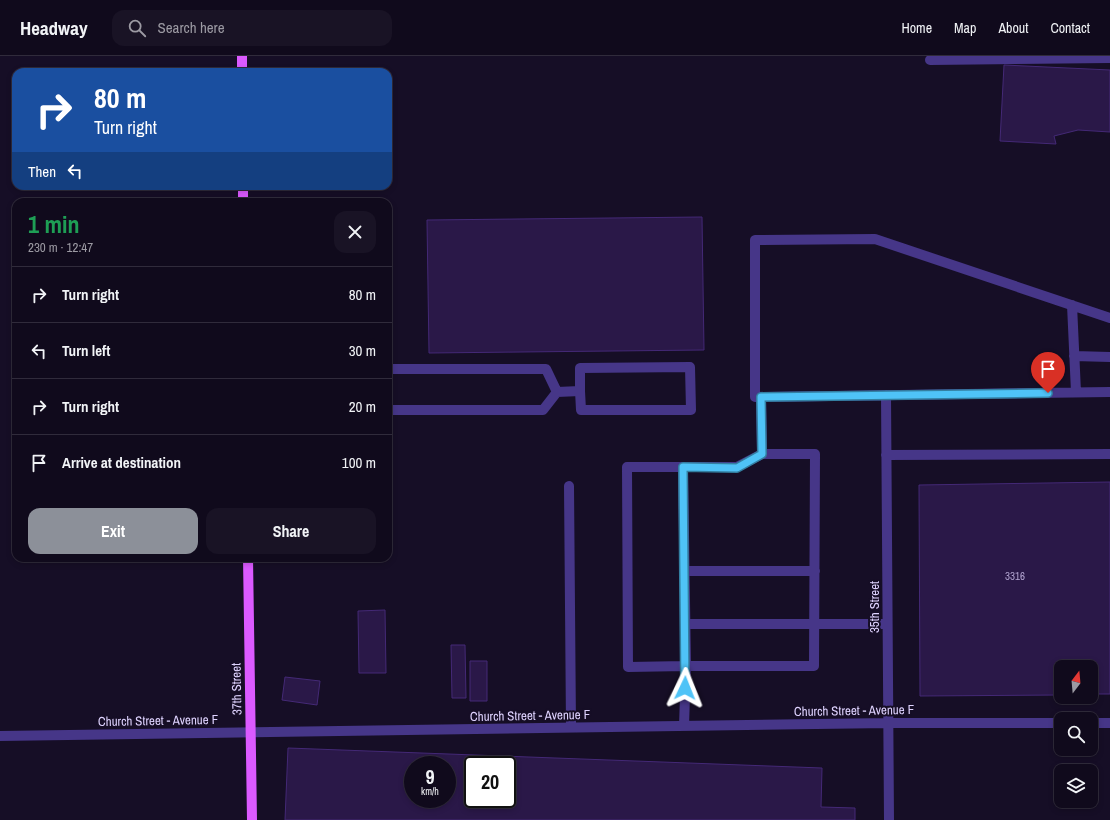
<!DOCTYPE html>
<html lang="en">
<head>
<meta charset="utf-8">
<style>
	body { margin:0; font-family:"Archivo Narrow",sans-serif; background:#191325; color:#f1f3f6; height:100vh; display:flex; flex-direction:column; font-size:15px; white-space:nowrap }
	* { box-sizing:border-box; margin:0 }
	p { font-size:13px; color:#9c9aa3 }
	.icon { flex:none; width:22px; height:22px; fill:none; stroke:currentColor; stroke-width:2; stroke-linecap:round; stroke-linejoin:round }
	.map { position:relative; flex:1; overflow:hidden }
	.sheet { position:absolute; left:12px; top:142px; width:380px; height:364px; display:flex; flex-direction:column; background:#100a1c; border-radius:12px; box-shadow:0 2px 6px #0003,0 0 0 1px #302b3b }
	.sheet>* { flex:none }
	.top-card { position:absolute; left:12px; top:12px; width:380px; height:122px; border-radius:12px; box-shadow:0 2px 6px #0003,0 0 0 1px #302b3b; background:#1a4fa0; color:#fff; overflow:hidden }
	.needle { width:26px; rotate:16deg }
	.tools { position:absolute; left:1054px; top:604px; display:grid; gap:8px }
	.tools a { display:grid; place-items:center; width:44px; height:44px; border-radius:8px; background:#100a1c; box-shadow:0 2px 6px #0003,0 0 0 1px #302b3b; font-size:20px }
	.speed { position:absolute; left:404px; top:700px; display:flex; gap:8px; font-size:20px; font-weight:700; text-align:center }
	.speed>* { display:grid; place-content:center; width:52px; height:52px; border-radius:50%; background:#100a1c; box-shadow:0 2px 6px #0003,0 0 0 1px #302b3b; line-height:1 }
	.speed small { font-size:10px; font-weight:400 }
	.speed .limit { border:2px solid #111; border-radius:6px; background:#fff; color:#111 }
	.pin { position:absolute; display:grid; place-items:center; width:34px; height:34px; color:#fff; margin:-41px -17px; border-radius:50% 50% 50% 0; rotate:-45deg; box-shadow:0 0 4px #0007 }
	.pin .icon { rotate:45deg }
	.me { position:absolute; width:44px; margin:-22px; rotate:2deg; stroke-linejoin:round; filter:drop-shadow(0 0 3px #0008) }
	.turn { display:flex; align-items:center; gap:14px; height:84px; padding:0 16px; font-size:18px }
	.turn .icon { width:52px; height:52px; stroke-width:2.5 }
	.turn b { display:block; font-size:28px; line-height:34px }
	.then { display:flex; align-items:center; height:38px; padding:0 16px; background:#0003; gap:8px; font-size:15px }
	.round { display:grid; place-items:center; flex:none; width:42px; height:42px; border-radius:12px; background:#191325 }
	.summary { display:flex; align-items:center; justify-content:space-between; height:68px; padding:0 16px }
	h1 { font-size:24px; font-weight:700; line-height:30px; color:#1e9e55 }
	.cta { display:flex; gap:8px; margin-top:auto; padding:8px 16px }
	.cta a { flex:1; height:46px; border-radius:12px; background:#8c9099; color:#fff; font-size:16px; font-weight:700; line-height:46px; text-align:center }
	.cta a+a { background:#191325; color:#f1f3f6 }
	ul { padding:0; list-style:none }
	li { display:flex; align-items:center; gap:12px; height:56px; padding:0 16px; border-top:1px solid #302b3b }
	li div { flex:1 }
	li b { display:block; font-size:15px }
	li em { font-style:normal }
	header { display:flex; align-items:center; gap:24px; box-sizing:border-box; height:56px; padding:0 20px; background:#100a1c; border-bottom:1px solid #302b3b }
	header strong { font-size:19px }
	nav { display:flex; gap:22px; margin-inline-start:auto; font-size:14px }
	.search { width:280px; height:36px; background:#191325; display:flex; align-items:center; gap:10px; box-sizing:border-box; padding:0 14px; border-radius:12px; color:#9c9aa3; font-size:15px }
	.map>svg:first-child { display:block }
	.building { fill:#2a1848; stroke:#442976; fill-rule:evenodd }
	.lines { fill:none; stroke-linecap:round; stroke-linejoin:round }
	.minor { stroke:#463688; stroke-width:10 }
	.major { stroke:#db5aff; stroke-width:10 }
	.route-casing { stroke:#337fa1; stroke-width:10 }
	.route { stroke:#4fc3f7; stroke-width:7 }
	.labels { text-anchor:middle; stroke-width:4; stroke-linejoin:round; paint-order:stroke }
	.number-label { font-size:11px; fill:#b2a4d1 }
	.street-label { font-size:13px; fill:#dfd3ff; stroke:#160e26 }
</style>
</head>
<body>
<header>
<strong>Headway</strong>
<div class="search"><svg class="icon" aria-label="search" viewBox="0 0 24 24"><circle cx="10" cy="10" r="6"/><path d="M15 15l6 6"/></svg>Search here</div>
<nav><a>Home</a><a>Map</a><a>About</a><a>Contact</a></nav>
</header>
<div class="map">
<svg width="1110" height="764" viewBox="0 0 1110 764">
	<rect width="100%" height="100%" fill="#160e26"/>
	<path class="building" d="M1004,9L1110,14V76L1078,74L1054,80L1056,88L1000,85Z
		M702,161L704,294L429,297L427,164Z
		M1110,426V638H1091V611H1061V639L920,640L919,429Z
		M385,554L386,617H359L358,555Z
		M451,589H465L466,642H452Z
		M470,605H487V645H470Z
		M285,621L320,625L317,649L282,644Z
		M288,692L822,712L821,751L855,752V764H285ZM413,709H447V743H413ZM473,709H507V743H473Z"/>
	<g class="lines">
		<path class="minor" d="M930,4L1110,2
			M1072,249L1076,336
			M1110,262L875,183L755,184V341L1110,336
			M1074,300L1110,301
			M388,313H546L557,336
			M557,336L580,335L581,354H691L690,311L580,312V335
			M886,339L889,764
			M388,354H543L557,336
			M886,399L1110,398
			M683,411L686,610L628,611L627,411H737L762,398L761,341
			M569,430L571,671
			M685,515H815
			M685,568H887
			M1091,667H1110
			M684,670L686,610H814L815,398H762
			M0,680L888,667H1061"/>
		<path class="major" d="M242,0V16
			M243,130V146
			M248,502L252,764"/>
	</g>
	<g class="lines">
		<g class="route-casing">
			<path id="route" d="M685,632L683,411L737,412L762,398L761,341L1048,337"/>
		</g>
		<use href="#route" class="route"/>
	</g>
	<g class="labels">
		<g class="number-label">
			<text x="1015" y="524">3316</text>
		</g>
		<g class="street-label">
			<text transform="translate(874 551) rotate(-90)" y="5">35th Street</text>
			<text transform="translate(236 633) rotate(-91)" y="5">37th Street</text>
			<text transform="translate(854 654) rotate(-1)" y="5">Church Street - Avenue F</text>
			<text transform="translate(530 659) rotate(-1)" y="5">Church Street - Avenue F</text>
			<text transform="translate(158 664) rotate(-1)" y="5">Church Street - Avenue F</text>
		</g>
	</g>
</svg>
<div class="tools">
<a><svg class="needle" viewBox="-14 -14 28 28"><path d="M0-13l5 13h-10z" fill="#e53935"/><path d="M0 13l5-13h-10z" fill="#9c9aa3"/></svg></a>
<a><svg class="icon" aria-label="search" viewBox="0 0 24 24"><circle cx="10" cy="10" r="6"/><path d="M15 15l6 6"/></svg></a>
<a><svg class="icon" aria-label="layers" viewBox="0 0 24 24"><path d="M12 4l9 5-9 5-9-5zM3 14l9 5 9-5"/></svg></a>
</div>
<div class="speed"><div>9<small>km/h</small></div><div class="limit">20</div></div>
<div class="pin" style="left:1048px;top:337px;background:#d93025"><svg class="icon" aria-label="arrive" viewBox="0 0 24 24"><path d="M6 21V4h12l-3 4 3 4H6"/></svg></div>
<svg class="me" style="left:685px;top:632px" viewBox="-20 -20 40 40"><path d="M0-17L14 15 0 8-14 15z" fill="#4fc3f7" stroke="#fff" stroke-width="4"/></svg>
<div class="top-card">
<div class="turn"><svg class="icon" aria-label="right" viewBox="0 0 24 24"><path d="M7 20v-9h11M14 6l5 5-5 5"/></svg><div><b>80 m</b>Turn right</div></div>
<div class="then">Then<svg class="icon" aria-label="left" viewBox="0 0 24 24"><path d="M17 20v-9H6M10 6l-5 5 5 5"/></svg></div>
</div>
<section class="sheet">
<div class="summary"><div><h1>1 min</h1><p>230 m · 12:47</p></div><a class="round"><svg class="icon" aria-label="close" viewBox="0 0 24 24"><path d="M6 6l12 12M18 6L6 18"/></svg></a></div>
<ul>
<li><svg class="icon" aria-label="right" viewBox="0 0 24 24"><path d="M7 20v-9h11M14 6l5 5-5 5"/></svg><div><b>Turn right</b></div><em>80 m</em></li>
<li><svg class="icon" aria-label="left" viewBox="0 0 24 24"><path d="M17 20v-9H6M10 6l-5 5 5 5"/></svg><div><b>Turn left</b></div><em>30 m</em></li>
<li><svg class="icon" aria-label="right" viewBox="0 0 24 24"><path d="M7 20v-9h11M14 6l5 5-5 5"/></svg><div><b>Turn right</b></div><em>20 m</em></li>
<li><svg class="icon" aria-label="arrive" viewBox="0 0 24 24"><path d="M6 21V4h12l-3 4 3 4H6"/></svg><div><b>Arrive at destination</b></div><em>100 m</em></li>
</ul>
<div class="cta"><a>Exit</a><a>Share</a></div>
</section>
</div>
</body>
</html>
